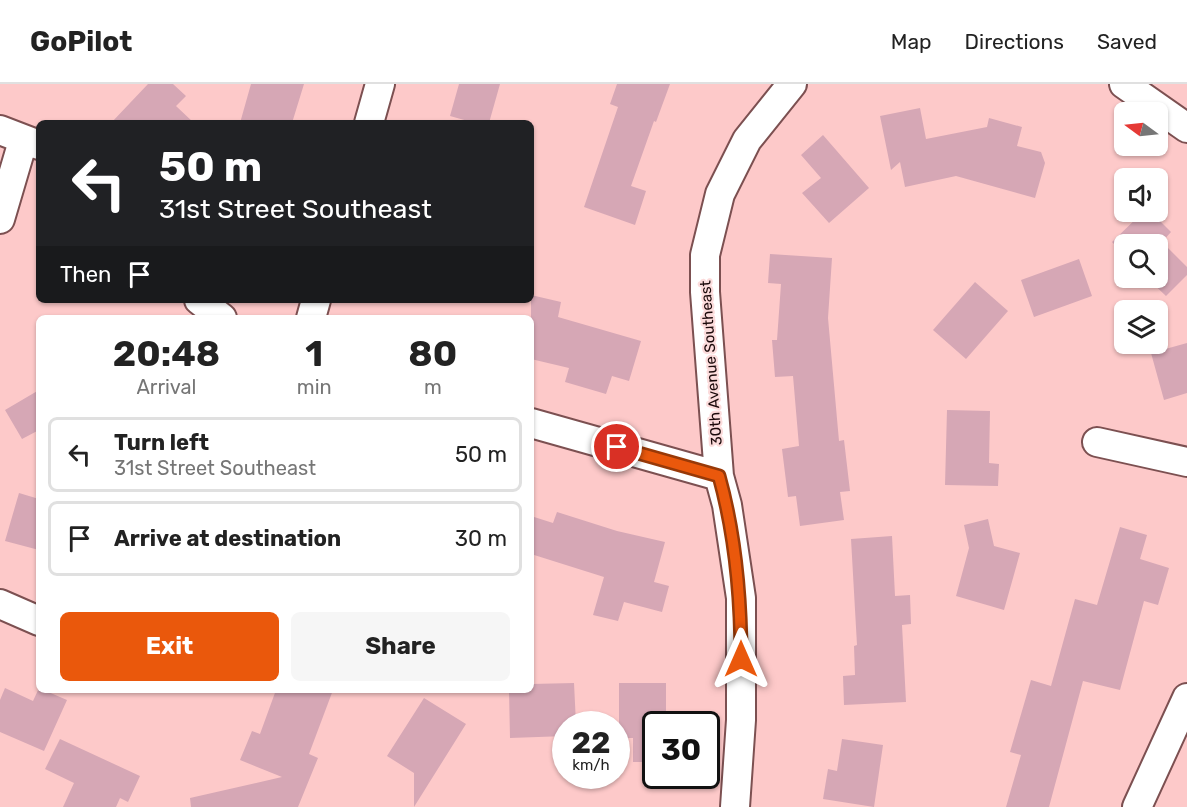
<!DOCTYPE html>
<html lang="en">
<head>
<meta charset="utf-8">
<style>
	body { margin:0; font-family:Rubik,sans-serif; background:#f6f6f6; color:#222; height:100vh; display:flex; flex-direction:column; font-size:22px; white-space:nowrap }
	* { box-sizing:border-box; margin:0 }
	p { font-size:20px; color:#767676 }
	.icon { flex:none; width:33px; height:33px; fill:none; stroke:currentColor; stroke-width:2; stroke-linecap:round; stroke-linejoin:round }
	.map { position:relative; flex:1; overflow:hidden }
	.side { position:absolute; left:36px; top:231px; width:498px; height:378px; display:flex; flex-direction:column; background:#fff; border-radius:9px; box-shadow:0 2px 4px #0004 }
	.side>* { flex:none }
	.hud { position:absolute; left:36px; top:36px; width:498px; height:183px; border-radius:9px; box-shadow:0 2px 4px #0004; background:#202124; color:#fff; overflow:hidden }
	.needle { width:39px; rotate:285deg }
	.controls { position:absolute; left:1114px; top:18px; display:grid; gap:12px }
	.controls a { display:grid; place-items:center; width:54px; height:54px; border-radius:9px; background:#fff; box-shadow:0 2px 4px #0004; font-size:30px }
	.speed { position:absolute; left:552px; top:627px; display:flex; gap:12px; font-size:30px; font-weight:700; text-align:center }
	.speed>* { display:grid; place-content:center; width:78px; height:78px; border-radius:50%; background:#fff; box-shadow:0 2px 4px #0004; line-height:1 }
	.speed small { font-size:15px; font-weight:400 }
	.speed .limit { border:3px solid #111; border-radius:9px; background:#fff; color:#111 }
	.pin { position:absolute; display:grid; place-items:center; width:51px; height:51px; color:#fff; margin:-26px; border:3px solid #fff; border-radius:50%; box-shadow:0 2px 6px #0007 }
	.me { position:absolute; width:66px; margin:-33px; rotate:0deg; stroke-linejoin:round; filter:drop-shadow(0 0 4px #0008) }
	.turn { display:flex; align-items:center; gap:21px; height:126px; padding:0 24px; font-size:27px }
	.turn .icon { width:78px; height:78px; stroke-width:2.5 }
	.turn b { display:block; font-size:42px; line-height:51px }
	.then { display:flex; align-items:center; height:57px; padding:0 24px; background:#0003; gap:12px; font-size:22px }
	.eta { display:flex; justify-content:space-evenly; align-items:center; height:102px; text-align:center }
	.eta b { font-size:36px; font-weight:700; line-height:42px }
	.primary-button { display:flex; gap:12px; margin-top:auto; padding:12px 24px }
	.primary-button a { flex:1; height:69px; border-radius:9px; background:#ea580c; color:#fff; font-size:24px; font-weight:700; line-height:69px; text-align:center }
	.primary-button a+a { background:#f6f6f6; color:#222 }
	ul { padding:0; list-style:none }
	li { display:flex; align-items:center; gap:18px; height:75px; margin:0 12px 9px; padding:0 12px; border:3px solid #e0e0e0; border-radius:9px }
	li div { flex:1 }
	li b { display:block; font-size:22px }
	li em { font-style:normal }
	header { display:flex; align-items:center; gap:36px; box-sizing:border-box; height:84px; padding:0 30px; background:#fff; border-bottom:2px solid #e0e0e0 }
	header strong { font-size:28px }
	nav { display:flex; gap:33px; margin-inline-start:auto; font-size:21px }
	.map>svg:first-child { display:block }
	.building { fill:#d6a7b5 }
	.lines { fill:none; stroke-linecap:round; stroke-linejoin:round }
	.minor-casing { stroke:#7c5051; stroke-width:32 }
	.minor { stroke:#fff; stroke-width:28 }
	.route-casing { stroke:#983908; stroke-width:15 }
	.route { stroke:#ea580c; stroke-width:10 }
	.labels { text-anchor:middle; stroke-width:4.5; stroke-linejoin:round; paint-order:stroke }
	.street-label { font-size:15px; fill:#1b0a0b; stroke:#fcdcdc }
</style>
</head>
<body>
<header>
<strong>GoPilot</strong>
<nav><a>Map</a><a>Directions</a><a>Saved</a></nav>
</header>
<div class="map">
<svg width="1187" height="723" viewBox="0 0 1187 723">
	<rect width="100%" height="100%" fill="#fdc9c9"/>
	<path class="building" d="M148,0H173L186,12L176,22L194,39H111Z
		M251,0H304L292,39H240Z
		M459,0H500L489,39H475L450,32Z
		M617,0H670L656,38L654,37L631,102L646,107L635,141L584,123L618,23L610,20Z
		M920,24L926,55L987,43L989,34L1022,43L1017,62L1041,68L1045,79L1035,114L956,92L905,103L900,78L891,86L880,32Z
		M823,51L869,104L829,139L802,109L821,94L801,71Z
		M1143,128H1151L1171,148L1162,158L1187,183V191L1166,212L1147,194H1158V160H1125V171L1112,158Z
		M770,170L832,174L828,234L839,357L844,356L850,407L840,408L844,436L800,442L796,412L788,413L782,365L799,362L793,292L775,293L772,256H777L781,200L768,199Z
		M1079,175L1092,212L1034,233L1021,196Z
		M975,198L1008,227L966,275L933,246Z
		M531,211L561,218L558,233L641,257L629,297L612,292L606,310L565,298L569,284L531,275Z
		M1187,259V309L1164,316L1151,269Z
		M39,306V346L22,355L5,326Z
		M947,326L990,327L989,379L999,380L998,402L945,401Z
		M19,409L39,415V466L5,457Z
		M557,428L617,447L665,458L654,498L669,502L662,528L624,518L618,537L593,531L604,493L531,470V432L553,439Z
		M988,435L994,462L1020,469L1004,526L956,512L969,464L964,441Z
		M1120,443L1147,451L1140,475L1169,484L1158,521L1144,517L1120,606L1083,597L1049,723H1006L1021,671L1010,668L1031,596L1051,602L1075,515L1097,521Z
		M892,452L895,512L910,511L911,540L902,541L906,618L844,621L843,592L855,591L854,562L857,561L851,455Z
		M574,599L576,640H566V652L510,654L509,606H531V600Z
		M619,599H666V640H656V678H633V654H619Z
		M5,604L33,617L39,604L67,616L44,667L0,648V616Z
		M276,606H333L309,670L318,674L298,723H191L190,714L282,693L240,676L252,647L260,650Z
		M424,614L466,640L414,723V689L387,672Z
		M60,655L140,692L128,718L120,714L116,723H63L74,699L45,685Z
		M842,655L883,661L874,723L823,715L828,685L837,687Z"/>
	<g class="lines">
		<g class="minor-casing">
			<path id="minor" d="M1124,0L1187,44
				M369,39L380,0
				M0,46L39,61
				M0,135L23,57
				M199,216L222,234
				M311,234L316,216
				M531,339L719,392
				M1097,358L1187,378
				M0,520L39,537
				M735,723L741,636V514L727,421L719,392L705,208V171L720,110L747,56L792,0
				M1137,723L1187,614"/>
		</g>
		<use href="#minor" class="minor"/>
	</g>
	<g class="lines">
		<g class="route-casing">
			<path id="route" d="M617,363L719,392C736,453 741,512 741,575"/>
		</g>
		<use href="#route" class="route"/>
	</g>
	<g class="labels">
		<g class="street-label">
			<text transform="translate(711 279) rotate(-94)" y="5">30th Avenue Southeast</text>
		</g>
	</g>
</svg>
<div class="controls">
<a><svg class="needle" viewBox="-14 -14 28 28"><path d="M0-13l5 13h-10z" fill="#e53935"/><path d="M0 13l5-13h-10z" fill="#767676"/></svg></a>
<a><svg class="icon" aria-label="sound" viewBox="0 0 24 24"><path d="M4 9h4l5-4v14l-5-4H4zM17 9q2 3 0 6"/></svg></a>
<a><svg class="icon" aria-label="search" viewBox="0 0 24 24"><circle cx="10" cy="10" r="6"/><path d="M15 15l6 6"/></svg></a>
<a><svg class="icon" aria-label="layers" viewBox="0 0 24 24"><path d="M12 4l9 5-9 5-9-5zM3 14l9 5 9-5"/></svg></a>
</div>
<div class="speed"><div>22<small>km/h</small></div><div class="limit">30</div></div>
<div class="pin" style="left:617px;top:363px;background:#d93025"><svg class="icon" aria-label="arrive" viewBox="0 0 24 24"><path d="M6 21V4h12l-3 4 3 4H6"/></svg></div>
<svg class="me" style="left:741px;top:575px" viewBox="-20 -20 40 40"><path d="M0-17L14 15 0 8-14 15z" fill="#ea580c" stroke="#fff" stroke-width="4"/></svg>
<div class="hud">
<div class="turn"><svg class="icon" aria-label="left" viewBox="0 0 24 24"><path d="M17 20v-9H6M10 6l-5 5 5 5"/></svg><div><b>50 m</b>31st Street Southeast</div></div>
<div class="then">Then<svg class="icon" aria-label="arrive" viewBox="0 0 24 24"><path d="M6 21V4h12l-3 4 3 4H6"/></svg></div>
</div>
<section class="side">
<div class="eta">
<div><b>20:48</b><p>Arrival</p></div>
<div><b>1</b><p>min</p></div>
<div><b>80</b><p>m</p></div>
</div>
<ul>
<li><svg class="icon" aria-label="left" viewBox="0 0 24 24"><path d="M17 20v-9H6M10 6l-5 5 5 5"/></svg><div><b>Turn left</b><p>31st Street Southeast</p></div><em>50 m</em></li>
<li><svg class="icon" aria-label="arrive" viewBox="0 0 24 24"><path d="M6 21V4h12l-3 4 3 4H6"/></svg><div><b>Arrive at destination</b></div><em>30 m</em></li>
</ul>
<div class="primary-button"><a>Exit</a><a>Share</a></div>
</section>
</div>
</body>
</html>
